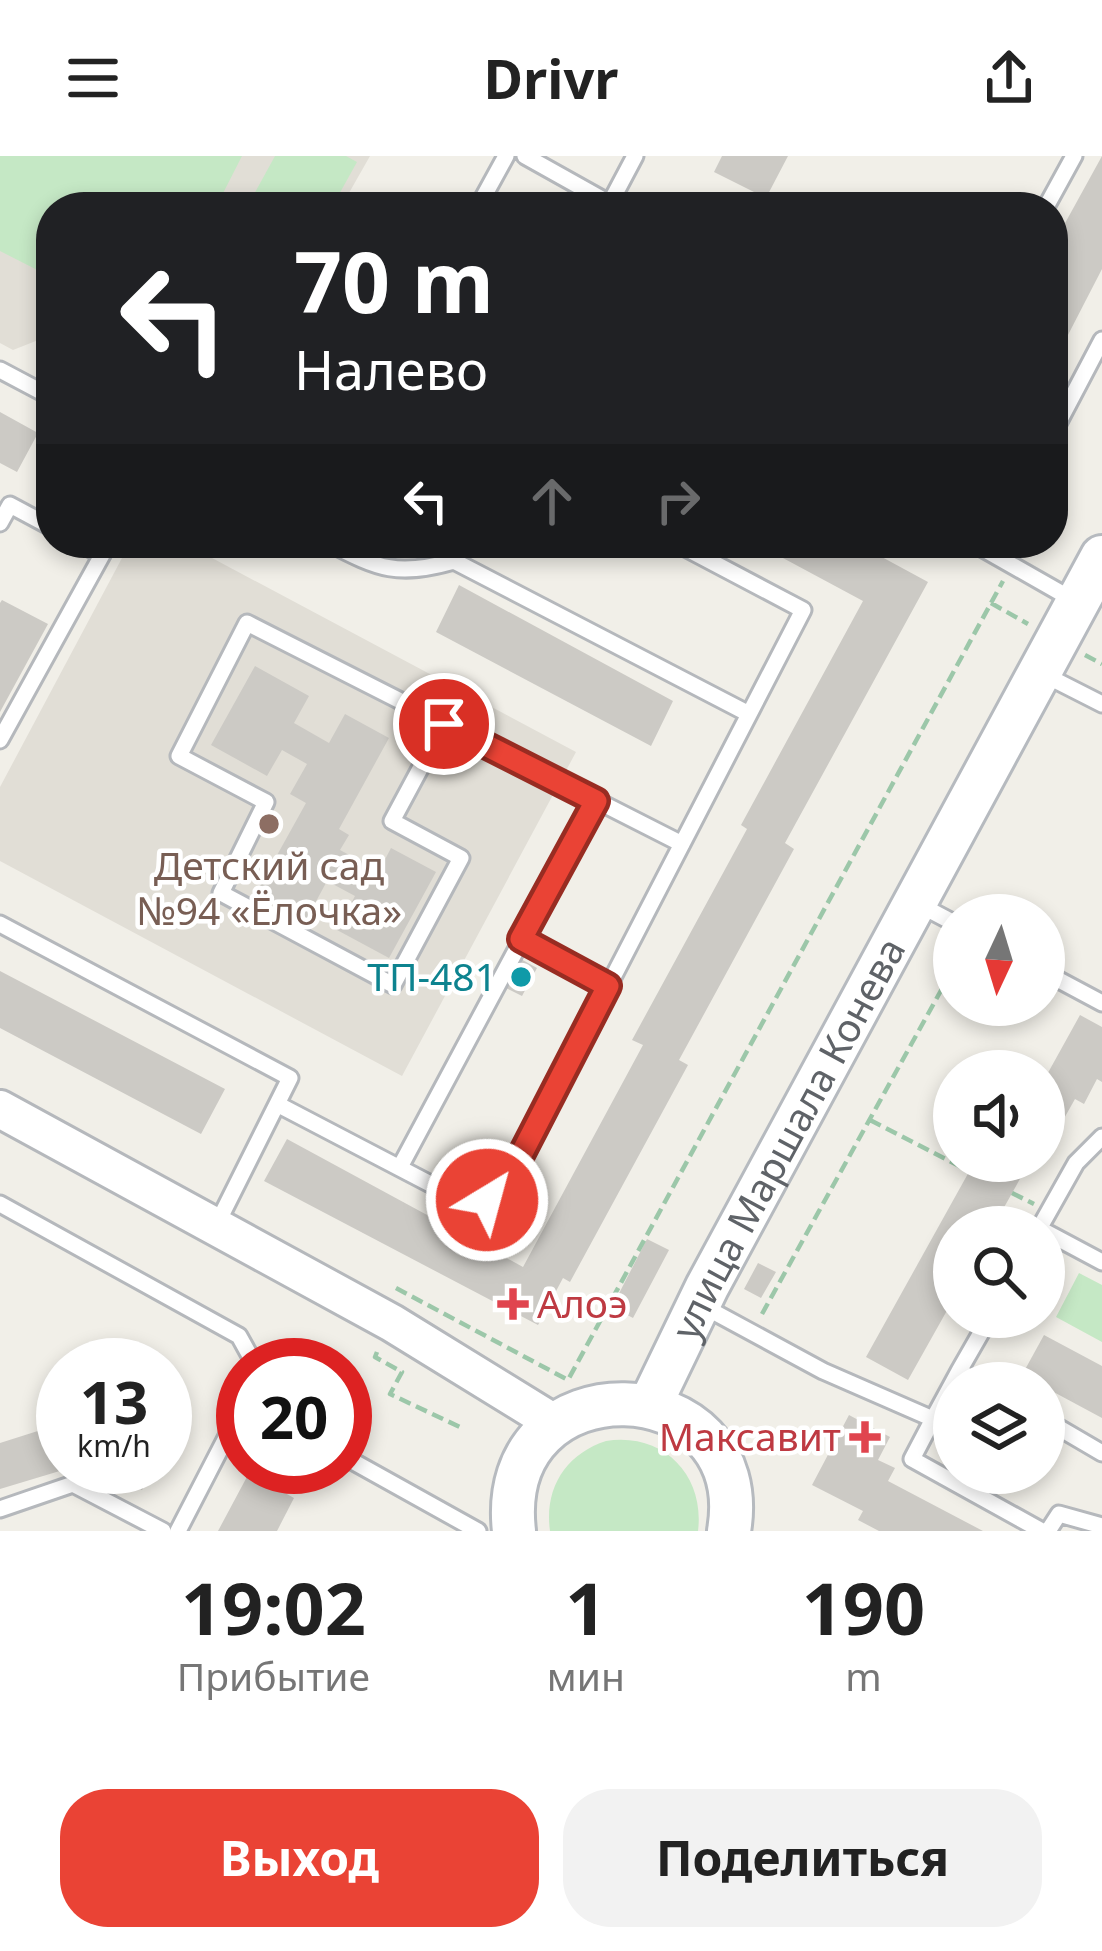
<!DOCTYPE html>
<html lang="ru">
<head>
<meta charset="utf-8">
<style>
	body { margin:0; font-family:"Noto Sans",sans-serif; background:#f2f2f2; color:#222; height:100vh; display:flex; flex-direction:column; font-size:45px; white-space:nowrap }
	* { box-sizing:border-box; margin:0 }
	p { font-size:39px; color:#767676 }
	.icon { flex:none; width:66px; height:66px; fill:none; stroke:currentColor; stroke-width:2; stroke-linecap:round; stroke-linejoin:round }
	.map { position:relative; height:1375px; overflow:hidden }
	.side { display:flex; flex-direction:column; background:#fff; flex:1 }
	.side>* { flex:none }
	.guide { position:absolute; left:36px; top:36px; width:1032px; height:366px; border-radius:48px; box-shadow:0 6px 18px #0003; background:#202124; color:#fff; overflow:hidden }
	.needle { width:78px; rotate:184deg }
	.buttons { position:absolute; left:933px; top:738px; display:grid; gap:24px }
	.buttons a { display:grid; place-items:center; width:132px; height:132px; border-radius:50%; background:#fff; box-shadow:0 6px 18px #0003; font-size:60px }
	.speed { position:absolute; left:36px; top:1182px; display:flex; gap:24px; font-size:60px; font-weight:700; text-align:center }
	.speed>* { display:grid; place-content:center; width:156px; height:156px; border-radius:50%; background:#fff; box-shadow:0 6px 18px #0003; line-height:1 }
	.speed small { font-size:30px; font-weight:400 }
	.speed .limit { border:18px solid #d22; background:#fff; color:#111 }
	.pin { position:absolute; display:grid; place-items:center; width:102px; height:102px; color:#fff; margin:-51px; border:6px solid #fff; border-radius:50%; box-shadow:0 3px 12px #0007 }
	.me { position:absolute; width:132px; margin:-66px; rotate:37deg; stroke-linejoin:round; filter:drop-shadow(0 0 9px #0008) }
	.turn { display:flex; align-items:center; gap:42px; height:252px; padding:0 60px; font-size:54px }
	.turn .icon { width:156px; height:156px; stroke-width:2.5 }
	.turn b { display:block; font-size:84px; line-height:102px }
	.lanes { display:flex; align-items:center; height:114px; padding:0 60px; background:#0003; justify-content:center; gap:60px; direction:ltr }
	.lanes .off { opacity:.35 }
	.eta { display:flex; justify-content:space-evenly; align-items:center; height:204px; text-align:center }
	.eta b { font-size:72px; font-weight:700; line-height:84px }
	.button { display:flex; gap:24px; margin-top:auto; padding:24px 60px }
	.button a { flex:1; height:138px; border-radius:48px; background:#ea4335; color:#fff; font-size:48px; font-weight:700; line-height:138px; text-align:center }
	.button a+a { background:#f2f2f2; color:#222 }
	header { display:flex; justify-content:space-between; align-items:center; height:156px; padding:0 60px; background:#fff; font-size:54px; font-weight:700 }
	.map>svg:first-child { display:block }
	.education { fill:#e1ded6 }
	.green { fill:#c5e8c5 }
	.building { fill:#cccac5 }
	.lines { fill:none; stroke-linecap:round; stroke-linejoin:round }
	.service-casing { stroke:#b5b8bc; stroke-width:21 }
	.tertiary-casing { stroke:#b5b8bc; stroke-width:42 }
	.secondary-casing { stroke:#b6babf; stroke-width:48 }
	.path { stroke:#9cc7a9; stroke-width:4.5; stroke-dasharray:12 6; stroke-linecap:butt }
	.service { stroke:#fff; stroke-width:15 }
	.tertiary { stroke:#fff; stroke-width:36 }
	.secondary { stroke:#fff; stroke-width:42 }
	.route-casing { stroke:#982c22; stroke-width:30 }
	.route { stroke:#ea4335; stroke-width:21 }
	.education-dot { fill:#8d6e63; stroke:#fff; stroke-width:4.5 }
	.culture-dot { fill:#0f9aa8; stroke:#fff; stroke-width:4.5 }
	.health-dot { fill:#e0444e; stroke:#fff; stroke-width:4.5 }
	.labels { text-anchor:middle; stroke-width:9; stroke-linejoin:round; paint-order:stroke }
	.education-label { font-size:39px; fill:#785e54; stroke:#fff }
	.culture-label { font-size:39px; fill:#0d838f; stroke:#fff; text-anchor:end }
	.street-label { font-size:39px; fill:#5f6368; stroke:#fff }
	.health-label { font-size:39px; fill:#be3a42; stroke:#fff; text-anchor:start }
</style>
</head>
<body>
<header><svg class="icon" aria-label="menu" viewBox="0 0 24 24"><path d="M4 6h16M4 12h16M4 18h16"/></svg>Drivr<svg class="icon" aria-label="share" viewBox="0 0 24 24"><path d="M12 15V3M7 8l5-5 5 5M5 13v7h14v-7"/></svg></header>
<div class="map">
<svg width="1102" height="1375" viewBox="0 0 1102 1375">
	<rect width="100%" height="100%" fill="#f1efe8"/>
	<path class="education" d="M0,0H370L341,51H51V179L13,194L0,187Z
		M130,387H184L576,596L402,920L0,705V631Z"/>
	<path class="green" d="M0,0H242L216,51H51V121L0,95Z
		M275,0H346L357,6L332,51H247Z
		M1079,1117L1102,1129V1186L1056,1161Z
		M606,1285C663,1276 705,1319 698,1375H550C544,1332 566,1298 606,1285Z"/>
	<path class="building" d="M722,0H788L766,42L714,16Z
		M1102,0V113L1053,208V89Z
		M0,256L38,277L17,316L0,307Z
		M755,387H856L928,426L785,687L794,693L679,904L688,909L570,1126L563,1122L538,1169L264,1025L287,983L523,1111L643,889L632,884L747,673L741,669L863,445Z
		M459,429L673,545L651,590L436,476Z
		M2,444L48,468L0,556V447Z
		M255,510L309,540L294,567L329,587L345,558L389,582L339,673L349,679L340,694L379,715L391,692L436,716L389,802L337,774L355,740L327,725L306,764L256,737L306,647L290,638L307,608L282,594L267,620L211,589Z
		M519,802L537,812L522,840L504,831Z
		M0,815L225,933L201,978L0,872Z
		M1080,859L1102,871V926L1097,923L1084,948L1075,943L1044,998V924Z
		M975,1005H1030L993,1071H954V1142L908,1224L866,1201Z
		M647,1083L669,1094L633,1162L612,1151Z
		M758,1107L776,1116L761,1142L744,1133Z
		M1044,1179L1102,1210V1262L1022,1219Z
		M849,1259L890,1281L878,1304L895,1312L888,1325L983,1375H879L858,1364L863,1355L812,1329Z
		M63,1267V1314L0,1333V1287Z
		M103,1311H155L142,1334Z
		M249,1317L294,1342L277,1375H218Z"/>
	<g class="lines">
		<g class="service-casing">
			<path id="service" d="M525,0L609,47
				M478,51L506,0
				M608,51L635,0
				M1046,51L1074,0
				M0,214L51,241
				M1053,277L1102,184
				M0,367L10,349L51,371
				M80,387L102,399L108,387
				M329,387C379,413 398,421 454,405
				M463,387L454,405L749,558
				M973,387L1075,445
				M1041,517L1102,548
				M444,568L392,665L461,702L393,829L221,737L266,646L179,600L247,467L682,688
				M0,584L102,399
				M920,749L954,767
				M0,768L290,922L277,948
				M521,783L608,830
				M1044,816L1102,847
				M400,1011L596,645
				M0,1048L239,1180L255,1209
				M216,1070L277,948L461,1044H487L505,1030L803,454L676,387
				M1040,1071L1076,1007L1102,981
				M1044,1075L1102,1106
				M701,1149L823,1215L933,1263L959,1215L980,1227
				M959,1215L990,1161
				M933,1263L912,1303L1042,1375
				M1044,1263L1102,1297
				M345,1301L478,1375
				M0,1353L73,1328L163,1375
				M178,1375L243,1249
				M1048,1375L1059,1358L1102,1370"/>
		</g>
		<g class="tertiary-casing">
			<path id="tertiary" d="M0,953L392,1167L556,1268"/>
		</g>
		<g class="secondary-casing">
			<g id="secondary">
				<path id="s1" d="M650,1249L707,1131L1102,401"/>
				<path d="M514,1375C494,1201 757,1211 729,1375"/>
			</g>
		</g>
		<path class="path" d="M991,447L1028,468
			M1085,499L1102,508
			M870,964L969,1015
			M1012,1037L1034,1048
			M396,1132L568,1224L1003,425
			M762,1158L954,811
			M377,1196L375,1201L402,1216L390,1238L464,1273"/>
		<use href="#service" class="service"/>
		<use href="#tertiary" class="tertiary"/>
		<use href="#secondary" class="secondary"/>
	</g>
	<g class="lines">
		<g class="route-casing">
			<path id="route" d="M444,568L596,645L521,783L608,830L505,1030L487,1044"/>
		</g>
		<use href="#route" class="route"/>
	</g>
	<circle class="education-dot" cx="269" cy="668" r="12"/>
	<circle class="culture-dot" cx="521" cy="821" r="12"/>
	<g class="health-dot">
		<path d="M507 1130h12v12h12v12h-12v12h-12v-12h-12v-12h12z"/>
		<path d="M859 1263h12v12h12v12h-12v12h-12v-12h-12v-12h12z"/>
	</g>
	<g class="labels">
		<g class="education-label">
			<text x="269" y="724">Детский сад<tspan x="269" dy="45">№94 «Ёлочка»</tspan></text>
		</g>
		<g class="culture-label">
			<text x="497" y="835">ТП-481</text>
		</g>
		<g class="street-label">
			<text dy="14" stroke="none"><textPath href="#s1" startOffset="300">улица Маршала Конева</textPath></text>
		</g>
		<g class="health-label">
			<text x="537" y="1162">Алоэ</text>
			<text x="841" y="1295" text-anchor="end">Максавит</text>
		</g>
	</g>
</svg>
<div class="buttons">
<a><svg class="needle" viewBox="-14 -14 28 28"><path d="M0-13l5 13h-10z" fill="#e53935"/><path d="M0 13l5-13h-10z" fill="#767676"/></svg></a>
<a><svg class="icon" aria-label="sound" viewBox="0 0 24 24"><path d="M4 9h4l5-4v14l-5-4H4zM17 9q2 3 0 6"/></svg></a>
<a><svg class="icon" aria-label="search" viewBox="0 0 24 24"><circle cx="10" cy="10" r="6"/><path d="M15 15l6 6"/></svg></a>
<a><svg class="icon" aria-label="layers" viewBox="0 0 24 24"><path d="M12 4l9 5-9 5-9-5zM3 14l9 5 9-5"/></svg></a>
</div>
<div class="speed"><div>13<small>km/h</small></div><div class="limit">20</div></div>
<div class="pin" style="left:444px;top:568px;background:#d93025"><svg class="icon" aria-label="arrive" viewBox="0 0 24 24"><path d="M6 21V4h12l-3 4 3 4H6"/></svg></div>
<svg class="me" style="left:487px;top:1044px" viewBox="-20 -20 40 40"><circle r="17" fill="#ea4335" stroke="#fff" stroke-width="3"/><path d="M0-11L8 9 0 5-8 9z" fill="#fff"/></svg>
<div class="guide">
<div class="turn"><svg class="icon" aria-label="left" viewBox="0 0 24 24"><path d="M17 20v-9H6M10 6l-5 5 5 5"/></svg><div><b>70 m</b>Налево</div></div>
<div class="lanes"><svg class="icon" aria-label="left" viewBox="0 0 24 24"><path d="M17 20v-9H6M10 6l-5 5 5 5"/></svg><svg class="icon off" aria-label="ahead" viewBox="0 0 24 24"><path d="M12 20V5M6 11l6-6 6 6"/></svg><svg class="icon off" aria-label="right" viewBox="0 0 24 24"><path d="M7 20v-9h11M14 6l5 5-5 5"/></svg></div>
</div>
</div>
<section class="side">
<div class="eta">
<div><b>19:02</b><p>Прибытие</p></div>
<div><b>1</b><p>мин</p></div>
<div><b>190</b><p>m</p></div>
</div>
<div class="button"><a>Выход</a><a>Поделиться</a></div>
</section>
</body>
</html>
